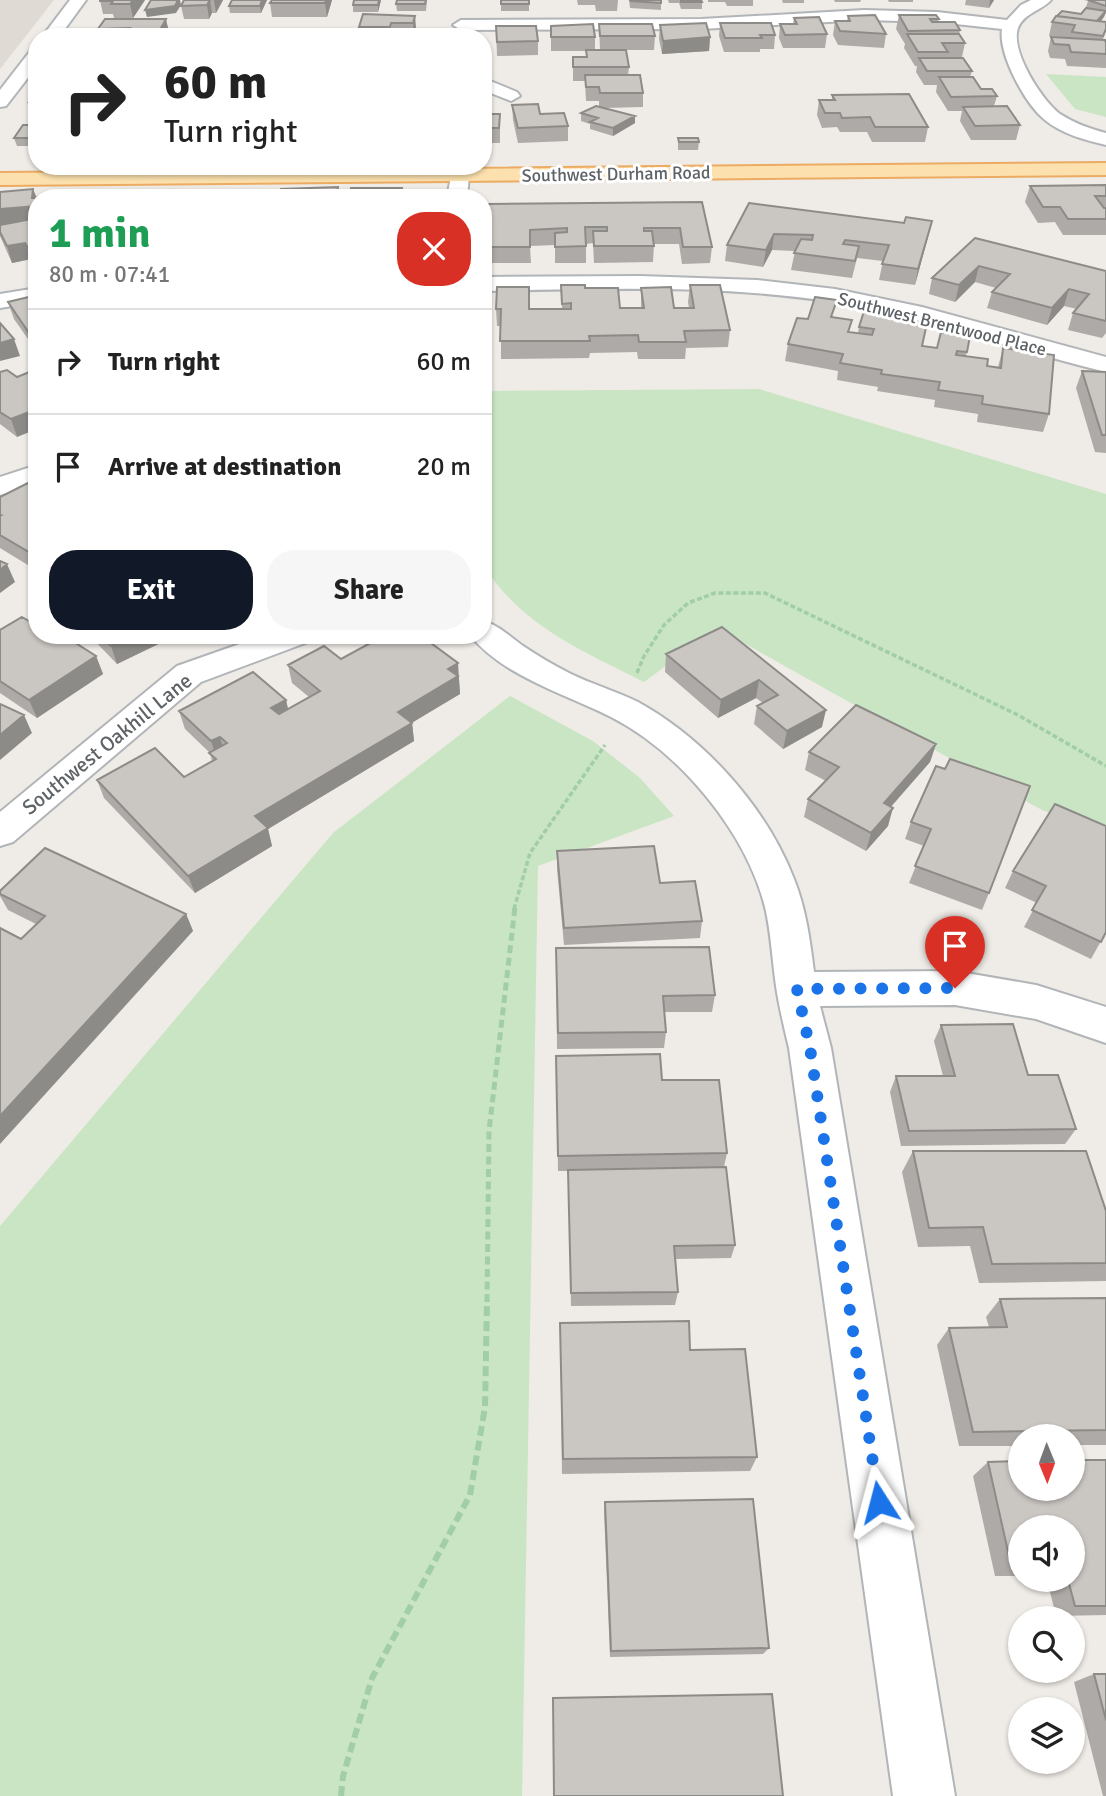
<!DOCTYPE html>
<html lang="en">
<head>
<meta charset="utf-8">
<style>
	body { margin:0; font-family:Signika,sans-serif; background:#f6f6f6; color:#222; height:100vh; display:flex; flex-direction:column; font-size:26px; white-space:nowrap }
	* { box-sizing:border-box; margin:0 }
	p { font-size:23px; color:#767676 }
	.icon { flex:none; width:38px; height:38px; fill:none; stroke:currentColor; stroke-width:2; stroke-linecap:round; stroke-linejoin:round }
	.map { position:relative; flex:1; overflow:hidden }
	.drawer { position:absolute; left:28px; top:189px; width:464px; height:455px; display:flex; flex-direction:column; background:#fff; border-radius:28px; box-shadow:0 2px 5px #0004 }
	.drawer>* { flex:none }
	.guide { position:absolute; left:28px; top:28px; width:464px; height:147px; border-radius:28px; box-shadow:0 2px 5px #0004; background:#fff; color:#222; overflow:hidden }
	.needle { width:46px; rotate:179deg }
	.fabs { position:absolute; left:1008px; top:1424px; display:grid; gap:14px }
	.fabs a { display:grid; place-items:center; width:77px; height:77px; border-radius:50%; background:#fff; box-shadow:0 2px 5px #0004; font-size:35px }
	.pin { position:absolute; display:grid; place-items:center; width:60px; height:60px; color:#fff; margin:-72px -30px; border-radius:50% 50% 50% 0; rotate:-45deg; box-shadow:0 0 7px #0007 }
	.pin .icon { rotate:45deg }
	.me { position:absolute; width:77px; margin:-38px; rotate:351deg; stroke-linejoin:round; filter:drop-shadow(0 0 5px #0008) }
	.turn { display:flex; align-items:center; gap:24px; height:147px; padding:0 21px; font-size:32px }
	.turn .icon { width:91px; height:91px; stroke-width:2.5 }
	.turn b { display:block; font-size:49px; line-height:60px }
	.round { display:grid; place-items:center; flex:none; width:74px; height:74px; border-radius:28px; background:#f6f6f6 }
	.summary { display:flex; align-items:center; justify-content:space-between; height:119px; padding:0 21px }
	h1 { font-size:42px; font-weight:800; line-height:52px; color:#1e9e55 }
	.primary-button { display:flex; gap:14px; margin-top:auto; padding:14px 21px }
	.primary-button a { flex:1; height:80px; border-radius:28px; background:#111827; color:#fff; font-size:28px; font-weight:800; line-height:80px; text-align:center }
	.primary-button a+a { background:#f6f6f6; color:#222 }
	ul { padding:0; list-style:none }
	li { display:flex; align-items:center; gap:21px; height:105px; padding:0 21px; border-top:2px solid #e0e0e0 }
	li div { flex:1 }
	li b { display:block; font-size:26px }
	li em { font-style:normal }
	.map>svg:first-child { display:block }
	.education { fill:#dfdbd4 }
	.green { fill:#cae5c3 }
	.lines { fill:none; stroke-linecap:round; stroke-linejoin:round }
	.street-casing { stroke:#b1b5b8; stroke-width:4 }
	.secondary-casing { stroke:#b2b7ba; stroke-width:4 }
	.primary-casing { stroke:#ecab62; stroke-width:4 }
	.path-far2 { stroke:#a1cea5; stroke-width:3.5; stroke-dasharray:5 2.5; stroke-linecap:butt }
	.path-far1 { stroke:#a1cea5; stroke-width:5; stroke-dasharray:8 4.5; stroke-linecap:butt }
	.path { stroke:#a1cea5; stroke-width:6; stroke-dasharray:10 5; stroke-linecap:butt }
	.street { fill:#fff; fill-rule:evenodd }
	.secondary { fill:#fff; fill-rule:evenodd }
	.primary { fill:#fce1ae; fill-rule:evenodd }
	.wall { fill:#aeaaa7 }
	.shaded-wall { fill:#8d8b88 }
	.building { fill:#cac6c2; stroke:#8d8b88; stroke-width:2 }
	.route { stroke:#1a73e8; stroke-width:12; stroke-dasharray:0 21.6 }
	.labels { text-anchor:middle; stroke-width:6; stroke-linejoin:round; paint-order:stroke }
	.far-street-label { font-size:18px; fill:#5d6366; stroke:#fff }
	.street-label { font-size:21px; fill:#5d6366; stroke:#fff }
</style>
</head>
<body>
<div class="map">
<svg width="1106" height="1796" viewBox="0 0 1106 1796">
	<rect width="100%" height="100%" fill="#efebe6"/>
	<path class="education" d="M0,0H54L0,69Z"/>
	<path class="green" d="M1046,74L1106,77V117L1075,109Z
		M759,389L1106,494V837L1042,810L717,628L644,682C581,650 523,627 483,565V391Z
		M510,696L593,741L640,778L674,816L538,866L522,1796H0V1226L333,833Z"/>
	<g class="lines">
		<g class="street-casing">
			<path id="street" d="M1031,0H1051C1041,11 1024,13 1018,28C1010,51 1042,101 1060,114C1074,123 1090,129 1106,133V145C1085,140 1062,134 1045,120C1025,104 998,54 1002,29L937,22L864,20L701,29L461,30L453,25L461,20L701,19L864,10L937,12L1007,20L1021,5Z
				M483,78L517,92L520,96L511,101L483,90Z
				M459,169L466,171L469,175L467,198H447L452,171Z
				M640,276L757,280L835,289L922,307L1106,357V372C1015,350 926,317 833,302C718,284 600,289 483,291V277Z
				M37,288V302L0,308V294Z
				M37,465V483L0,495V477Z
				M483,621C499,625 510,637 523,646C538,656 553,665 569,673C591,684 616,691 638,702C705,739 766,807 794,879C806,909 810,940 814,972L955,971L1036,985L1106,1007V1043L1036,1019L955,1005L820,1006L831,1048L955,1796H893L789,1048C784,1027 779,1007 776,986C772,959 771,932 765,907C746,832 680,752 611,717C566,694 504,677 470,635H483Z
				M265,635H313L308,642L201,682L13,842L0,846V812L177,666Z"/>
		</g>
		<g class="secondary-casing">
			<path id="secondary" d="M70,0H86L59,37H42Z
				M37,49V66L6,106L0,107V90L31,50Z"/>
		</g>
		<g class="primary-casing">
			<path id="primary" d="M1106,163V175L0,185V173Z"/>
		</g>
		<path class="path-far2" d="M637,673L644,656L664,625L688,603L715,593H765L1018,715L1106,766
			M514,909L530,853L605,745"/>
		<path class="path-far1" d="M487,1302L489,1131L515,907"/>
		<path class="path" d="M341,1796L343,1776L372,1678L470,1495L485,1407L487,1300"/>
		<use href="#street" class="street"/>
		<use href="#secondary" class="secondary"/>
		<use href="#primary" class="primary"/>
	</g>
	<path class="wall" d="M100,0H145L133,18H114L113,14H103Z
		M184,0H223L216,13H212L209,19H184L181,6Z
		M267,0L261,13H230L229,6Z
		M272,0H332L327,17H272L270,3Z
		M354,0H381L378,12H353V5Z
		M427,0L426,11H397L396,4Z
		M501,0H529V11H501Z
		M577,0H618L617,11H596L595,5H578Z
		M629,0H661V10L630,8Z
		M668,0H701L702,2V9H681L679,3H669Z
		M708,0H753V6H727L725,2H708Z
		M782,0H804V3H783Z
		M834,0H861L860,2H835Z
		M888,0H913V2H889Z
		M964,0H994L989,8L965,5L966,0Z
		M1084,0H1106V13L1101,21L1106,22V31L1103,39L1106,43V68L1067,66L1065,59L1050,58L1048,51L1051,37H1060L1049,36L1052,22L1081,14L1086,7L1088,1Z
		M899,15L939,19L938,22L960,30L959,35L965,43L962,57L947,58L972,71L970,77L981,89L997,96L994,106L1020,125L1016,140H971L960,121L962,111H948L936,92L937,85H924L916,72L917,66H915L904,48L905,44L896,29Z
		M415,16L416,30L414,36L360,37L359,27Z
		M848,16L886,34L884,48L838,45L833,35L835,21H847Z
		M794,18L827,34L825,48H783L779,38L780,24H793Z
		M105,19L169,32L166,37H100L98,29Z
		M720,23L775,35L774,49H760V52H724L719,36Z
		M599,24L655,36L654,50H626L629,67L628,75L643,93V107L604,108L635,123L613,136L590,129V124L581,121V113L599,106V101H586L585,81H573V57H586V51H551V26L595,37V50H600Z
		M660,25L710,37L709,51L662,54L659,39Z
		M496,26L538,41V55L497,56Z
		M37,92V123H35L29,102Z
		M832,95L928,127L925,142H872L867,132H840L837,127L822,128L817,115L819,100H832Z
		M512,105L540,114L568,126V141L518,143L513,120Z
		M483,107H485L486,114H500V143H483Z
		M37,125V146H17L14,138Z
		M678,138L699,142L698,150H678Z
		M1106,185V235H1063L1055,222L1038,223L1025,202L1030,186Z
		M33,189L37,198V267L35,268L31,259L12,263L0,236V192Z
		M702,202L712,247L710,263L682,264L679,244H654L653,262L594,263L593,243L586,244V263H555V245L530,246L531,263H487V247L489,204Z
		M749,203L904,223L932,221L915,285L879,280L883,261L857,258L852,278L791,270L795,251L772,250L763,267L725,261L727,245Z
		M975,238L1106,271V333L1102,338L1068,330L1073,313L1077,309L1064,306L1047,325L987,308L992,292L996,288L975,282L955,302L929,294L932,278Z
		M561,285L585,288L620,308H641V288L674,308H689L688,302L690,285L730,330L728,347L686,348L685,359H638L637,352L590,353L589,358L501,359V326H497L496,309H562Z
		M37,295V349H35L14,319L8,302Z
		M834,317L849,332L858,333L859,327L897,319L922,346L937,348L941,332L970,336L966,356L987,366L998,367L1003,348L1049,414L1043,432L977,422L978,414L934,407L935,400L877,391L878,387L837,380L838,371L785,361L788,344L808,319Z
		M1082,371L1106,372V453L1095,452L1076,388Z
		M0,372L17,437L0,424Z
		M37,488V570H36L0,548V497Z
		M34,624L96,656L103,674L37,718L0,693V630Z
		M722,627L822,727L783,749L754,724L757,706L763,703L756,698L718,718L665,672L666,654Z
		M89,635H177L117,664Z
		M341,659L459,681L460,694L412,722L414,741L268,829L272,846L195,893L104,798L97,780L184,777L212,761L210,753L185,729L179,711L286,700L288,709L309,697L292,683L288,665Z
		M936,744L930,762L891,807L888,826L866,851L804,817L808,799L826,781L805,770L809,752Z
		M936,766L989,893L982,910L909,883L924,846L905,839L911,822Z
		M1106,826V932L1091,959L1024,927L1037,903L1005,888L1013,871Z
		M557,851L660,883L702,921L700,938L564,945L557,869Z
		M0,891L186,914L193,931L21,939L36,924L8,910L0,896Z
		M556,948L715,995L712,1012H664L666,1032L664,1048L557,1049Z
		M941,1025L1028,1075L1076,1129L1065,1144L901,1146L890,1092L896,1076H943L934,1041Z
		M556,1056L662,1080L727,1153L724,1167L735,1245L731,1258L676,1259L678,1292L675,1305L571,1306L568,1171H558Z
		M913,1151L1106,1211V1281L979,1283L970,1246L918,1247L902,1172Z
		M1106,1298V1445H1073V1437H1020V1446H959L937,1345L949,1328L989,1327L986,1317L1000,1299Z
		M560,1323L690,1350L757,1457L750,1471L562,1474Z
		M1106,1460V1615L1056,1616L1047,1580H1073V1528H1020V1576H995L973,1476L988,1462Z
		M605,1502L769,1648L763,1654L610,1657L604,1511Z
		M1094,1674H1106V1796H1103L1074,1682Z"/>
	<path class="shaded-wall" d="M133,0H145L133,18L130,4Z
		M178,0H180L181,5L176,13L147,17L145,10Z
		M210,0L212,13L209,19L207,5Z
		M214,0H223L216,13Z
		M262,0H267L261,13L260,6Z
		M326,0H332L327,17L325,3Z
		M379,0H381L378,12V5Z
		M990,0H994L989,8Z
		M1106,11L1104,17L1093,31L1095,24Z
		M415,16L416,30L414,36L413,23Z
		M166,19L169,32L166,37H156Z
		M710,37L709,51L662,54L663,41Z
		M635,116V123L613,136V128Z
		M33,189L37,200V222L0,226V209L32,198Z
		M932,221L928,237L915,285L918,269Z
		M774,234L772,250L763,267L766,250Z
		M25,243L31,259L12,263L7,246Z
		M37,250V267L35,268L30,251Z
		M979,266L975,282L955,302L959,285Z
		M1069,289L1064,306L1047,325L1052,308Z
		M37,331V349H35L29,333Z
		M14,339L20,356L0,361V343Z
		M37,409V429L17,437L11,419Z
		M37,548V570H36L29,552Z
		M7,564L15,582L0,593V570Z
		M133,635H177L117,664L111,646Z
		M96,656L103,674L37,718L29,700Z
		M458,663L460,694L400,730L398,712L448,669Z
		M759,680L756,698L718,718L721,700Z
		M286,700L290,718L276,726L271,708Z
		M826,710L822,727L783,749L787,731Z
		M24,715L32,733L0,760V735Z
		M412,723L414,741L268,829L272,846L195,893L188,876L255,816Z
		M220,737L225,755L217,759L211,741Z
		M936,744L930,762L878,821L884,803Z
		M893,808L888,826L866,851L871,833Z
		M186,914L193,931L0,1144V1116Z"/>
	<path class="building" d="M100,0H133L130,4H111L113,1H100Z
		M151,0H178L175,6L145,10Z
		M184,0H210L207,5L181,6Z
		M232,0H262L260,6H229Z
		M272,0H326L325,3H270Z
		M354,0H379L378,5H353Z
		M397,0H426L425,4H396Z
		M501,0H529V4H501Z
		M630,0H661V3L631,1Z
		M681,0H701L702,2H681Z
		M1088,0H1106V6Z
		M1086,8L1106,11L1097,21L1057,16L1062,11L1081,14Z
		M363,14L415,16L413,23H391L390,27H359Z
		M875,15L886,34L840,31L835,21H850L848,16Z
		M899,15H936L939,19H930L932,22H955L960,30L908,31Z
		M1056,16L1106,22V29L1103,36L1072,32L1075,25L1052,22Z
		M819,17L827,34L785,35L780,24H797L794,18Z
		M105,19H166L156,37H125L130,28L98,29Z
		M706,23L710,37L663,41L660,25Z
		M720,23H771L775,35H760L762,38H725Z
		M593,24L595,37H551V26Z
		M599,24H652L655,36H600Z
		M496,26H536L538,41L497,42Z
		M227,31H258L256,35L271,34V37H225Z
		M907,34H959L965,43H942L948,52H918Z
		M1051,37L1105,40L1106,43V54L1071,52L1069,45L1054,44Z
		M586,50H626L629,67H573V57H587Z
		M919,58H963L972,71H927Z
		M585,75H640L643,93H600L599,87H586Z
		M939,77H973L981,89H992L997,96L951,97Z
		M37,92V102H29Z
		M909,94L928,127H875L870,117L842,118L840,113H825L819,100H835L832,95Z
		M538,104L540,114L564,113L568,126L518,128L512,105Z
		M596,106L635,116L613,128L590,122L598,118L581,113Z
		M1007,106L1020,125L975,126L963,107Z
		M483,107H485V114H500L499,128H483Z
		M23,125H37V138H14Z
		M678,138H698L699,142H679Z
		M1106,185V196H1095L1104,208H1106V219H1068L1060,207H1043L1030,186Z
		M338,187L337,198H280L281,189Z
		M351,188H402L400,198H349Z
		M33,189L32,198L45,197L37,198V206L0,209V192Z
		M168,194V198H140Z
		M268,195V198H226Z
		M702,202L712,247H683L680,228H644V231H652L654,246H594L593,231H607V227H585L586,246L555,247V233L567,232V228L530,230V247H487L489,204Z
		M749,203L904,223L906,217L932,221L918,269L882,264L889,245L845,240L843,244L859,246L855,261L794,253L801,239L812,240L813,235L774,234L766,250L727,245Z
		M37,218V250L30,251L25,243L7,246L0,232V225Z
		M975,238L1106,271V321L1073,313L1089,294L1069,289L1052,308L992,292L1010,274L979,266L959,285L932,278Z
		M561,285H585V288H618L620,308H644L641,288L671,287L674,308H694L690,285H720L730,330L684,331L686,342H639L638,335L589,336L590,341H500L501,309H496L497,287H529V309H571V303L562,304Z
		M37,295V331L29,333L8,302Z
		M815,297L837,300L831,317L852,320L848,332L872,335L874,329L859,327L864,311L898,315L897,319L927,323L922,346L937,348L941,332L970,336L967,352L957,351L956,355L988,359L987,366L1001,368L1003,348L1054,355L1049,414L982,404L983,396L938,390L940,382L881,374L882,370L840,363L843,354L788,344L797,318L808,319Z
		M0,323L14,339L0,343Z
		M37,369V393L35,394L37,395V409L11,419L0,412V372L7,370L17,377Z
		M1082,371L1106,372V435H1102Z
		M28,483L37,488V548L29,552L0,535V515H1L0,514V497Z
		M0,561L7,564L0,570Z
		M22,617L34,624L37,623V635H63L96,656L29,700L0,681V630Z
		M722,627L826,710L787,731L757,706L778,695L759,680L721,700L666,654Z
		M100,635H133L111,646Z
		M385,635H420L458,663L448,669L458,676L398,712L412,723L255,816L268,828L188,876L97,780L155,748L184,777L216,759L209,753L227,743L220,737L211,741L179,711L253,672L286,700L271,708L279,714L320,691L288,665L324,646L341,659Z
		M0,704L24,715L0,735Z
		M856,705L936,744L884,803L893,808L871,833L808,799L839,767L809,752Z
		M950,759L1030,786L989,893L915,866L931,829L911,822L936,766L945,769Z
		M1055,804L1106,826V932L1101,942L1032,910L1046,886L1013,871Z
		M654,846L660,883L695,881L702,921L564,928L557,851Z
		M45,848L186,914L0,1116V928L21,939L45,916L0,894V891Z
		M709,947L715,995L663,996L666,1032L558,1033L556,948Z
		M1013,1024L1028,1075H1058L1076,1129L909,1131L896,1076H955L941,1025Z
		M660,1054L662,1080H719L727,1153L558,1156L556,1056Z
		M913,1151H1086L1106,1211V1263L992,1264L983,1227L929,1228Z
		M726,1167L735,1245L674,1246L678,1292L571,1293L568,1170Z
		M1106,1298V1430L973,1432L949,1328L1007,1327L1000,1299Z
		M689,1321L690,1350L745,1349L757,1457L563,1459L560,1323Z
		M1073,1460H1106V1606H1075L1068,1580H1073V1528H1020V1565H1011L988,1462L1020,1461V1489H1073Z
		M753,1499L769,1648L611,1651L605,1502Z
		M1094,1674H1106V1720Z
		M772,1694L783,1796H554L553,1698Z"/>
	<g class="lines">
		<path class="route" d="M879,1502L810,1048L797,989L955,988"/>
	</g>
	<g class="labels">
		<g class="far-street-label">
			<text transform="translate(616 174) rotate(-1)" y="6">Southwest Durham Road</text>
			<text transform="translate(942 324) rotate(14)" y="6">Southwest Brentwood Place</text>
		</g>
		<g class="street-label">
			<text transform="translate(107 744) rotate(-39)" y="7">Southwest Oakhill Lane</text>
		</g>
	</g>
</svg>
<div class="fabs">
<a><svg class="needle" viewBox="-14 -14 28 28"><path d="M0-13l5 13h-10z" fill="#e53935"/><path d="M0 13l5-13h-10z" fill="#767676"/></svg></a>
<a><svg class="icon" aria-label="sound" viewBox="0 0 24 24"><path d="M4 9h4l5-4v14l-5-4H4zM17 9q2 3 0 6"/></svg></a>
<a><svg class="icon" aria-label="search" viewBox="0 0 24 24"><circle cx="10" cy="10" r="6"/><path d="M15 15l6 6"/></svg></a>
<a><svg class="icon" aria-label="layers" viewBox="0 0 24 24"><path d="M12 4l9 5-9 5-9-5zM3 14l9 5 9-5"/></svg></a>
</div>
<div class="pin" style="left:955px;top:988px;background:#d93025"><svg class="icon" aria-label="arrive" viewBox="0 0 24 24"><path d="M6 21V4h12l-3 4 3 4H6"/></svg></div>
<svg class="me" style="left:879px;top:1502px" viewBox="-20 -20 40 40"><path d="M0-17L14 15 0 8-14 15z" fill="#1a73e8" stroke="#fff" stroke-width="4"/></svg>
<div class="guide">
<div class="turn"><svg class="icon" aria-label="right" viewBox="0 0 24 24"><path d="M7 20v-9h11M14 6l5 5-5 5"/></svg><div><b>60 m</b>Turn right</div></div>
</div>
<section class="drawer">
<div class="summary"><div><h1>1 min</h1><p>80 m · 07:41</p></div><a class="round" style="background:#d93025;color:#fff"><svg class="icon" aria-label="close" viewBox="0 0 24 24"><path d="M6 6l12 12M18 6L6 18"/></svg></a></div>
<ul>
<li><svg class="icon" aria-label="right" viewBox="0 0 24 24"><path d="M7 20v-9h11M14 6l5 5-5 5"/></svg><div><b>Turn right</b></div><em>60 m</em></li>
<li><svg class="icon" aria-label="arrive" viewBox="0 0 24 24"><path d="M6 21V4h12l-3 4 3 4H6"/></svg><div><b>Arrive at destination</b></div><em>20 m</em></li>
</ul>
<div class="primary-button"><a>Exit</a><a>Share</a></div>
</section>
</div>
</body>
</html>
